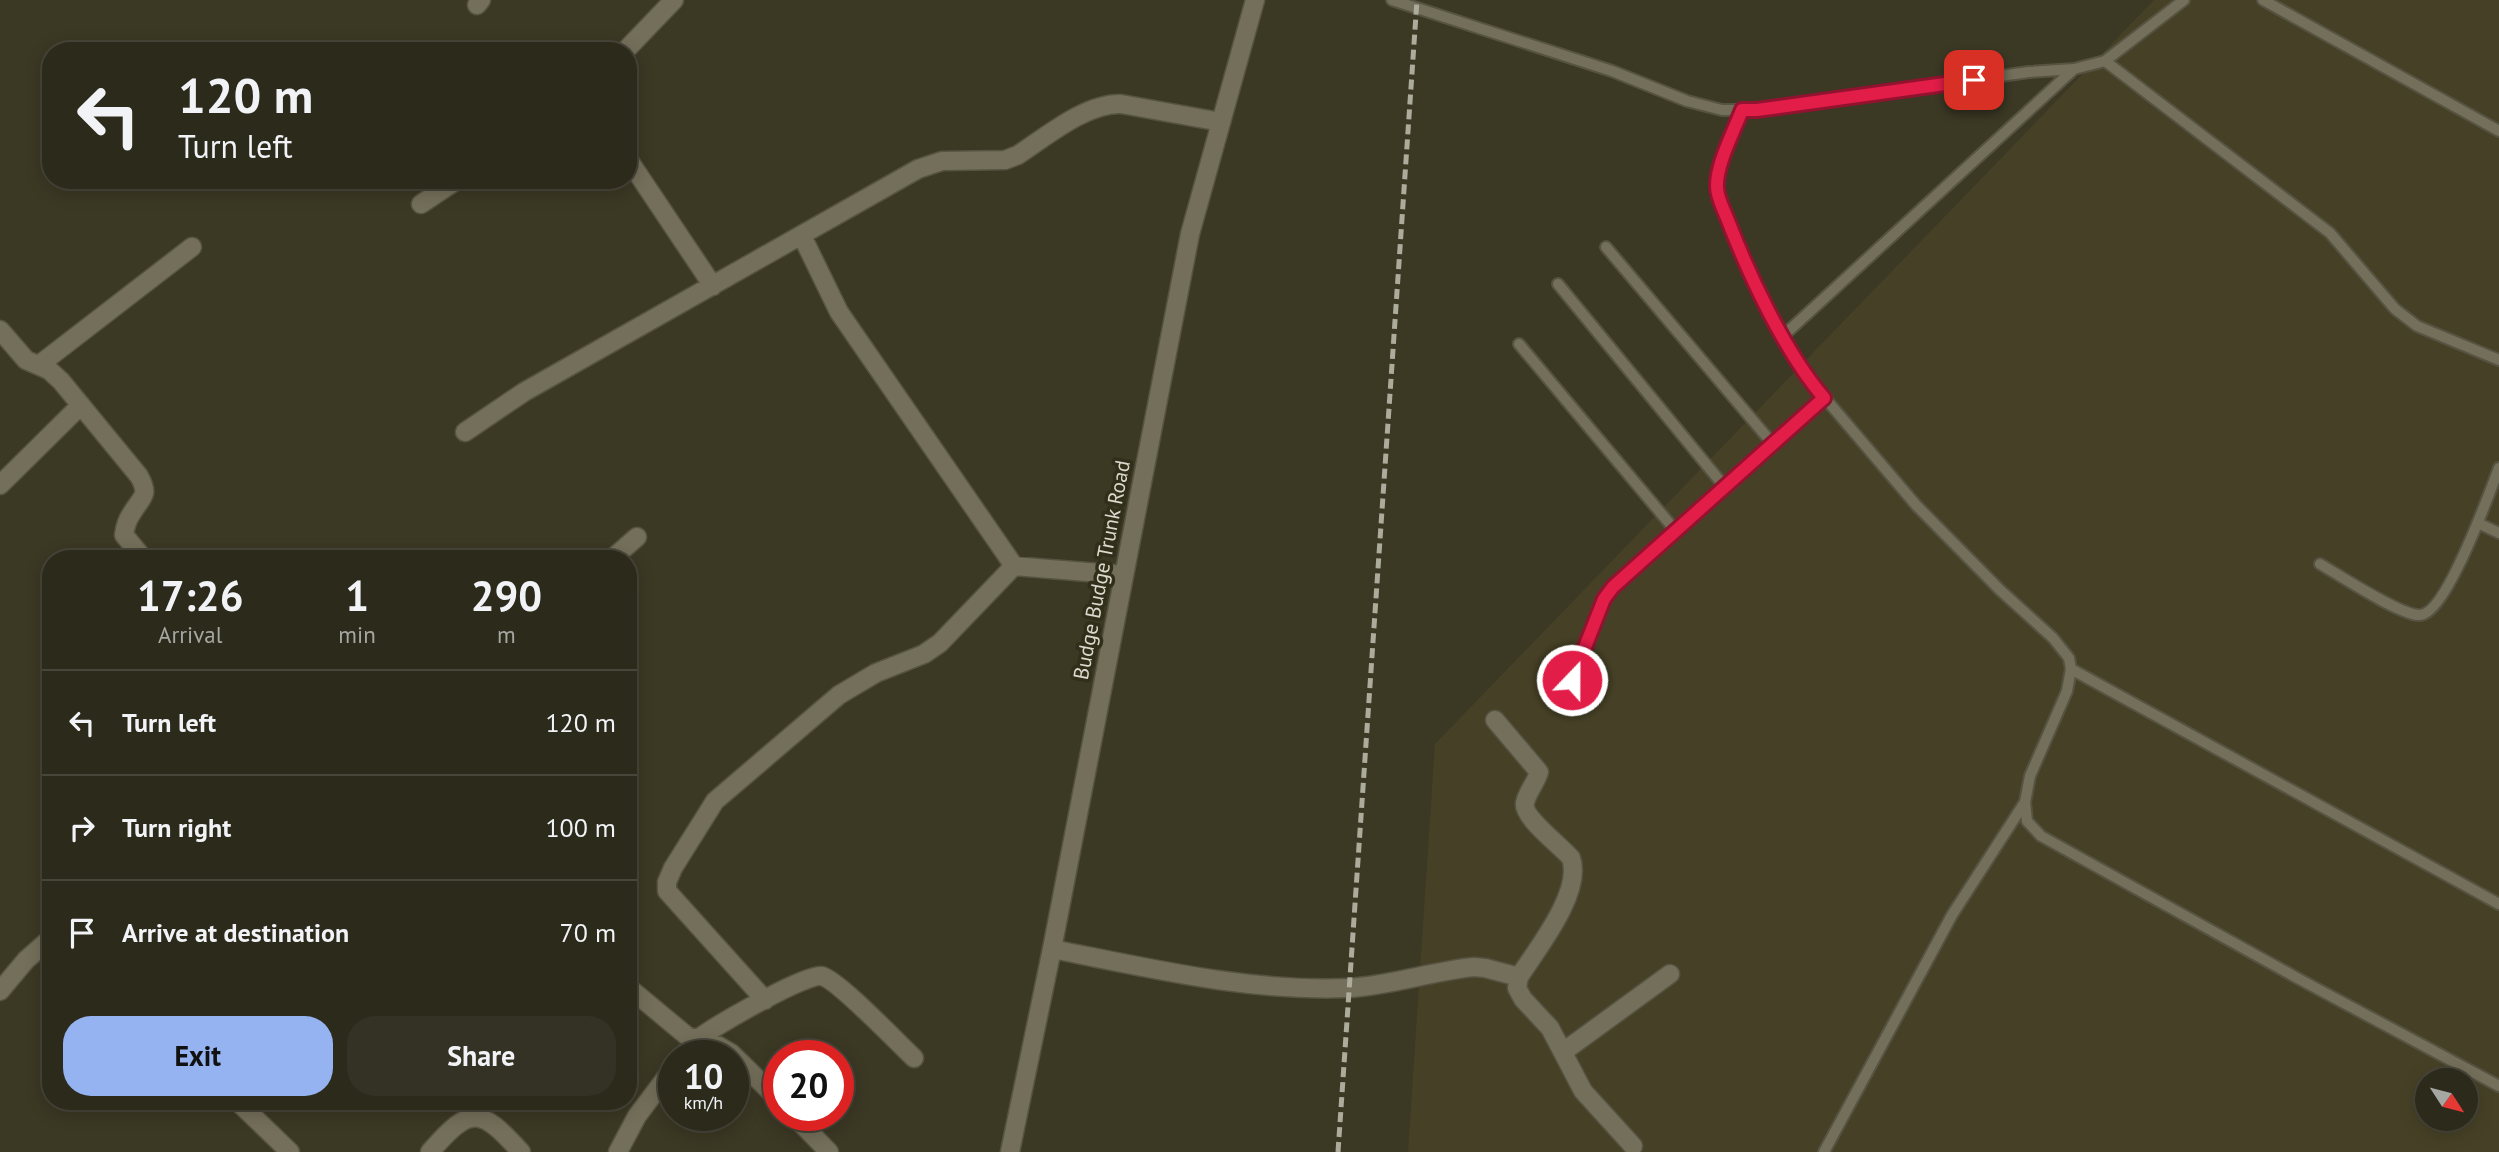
<!DOCTYPE html>
<html lang="en">
<head>
<meta charset="utf-8">
<style>
	body { margin:0; font-family:"PT Sans",sans-serif; background:#343224; color:#f1f3f6; height:100vh; display:flex; flex-direction:column; font-size:26px; white-space:nowrap }
	* { box-sizing:border-box; margin:0 }
	p { font-size:23px; color:#a6a7a3 }
	.icon { flex:none; width:38px; height:38px; fill:none; stroke:currentColor; stroke-width:2; stroke-linecap:round; stroke-linejoin:round }
	.map { position:relative; flex:1; overflow:hidden }
	.sheet { position:absolute; left:42px; top:550px; width:595px; height:560px; display:flex; flex-direction:column; background:#2c2a1b; border-radius:28px; box-shadow:0 4px 18px #0003,0 0 0 2px #48463a }
	.sheet>* { flex:none }
	.guide { position:absolute; left:42px; top:42px; width:595px; height:147px; border-radius:28px; box-shadow:0 4px 18px #0003,0 0 0 2px #48463a; background:#2c2a1b; color:#f1f3f6; overflow:hidden }
	.needle { width:46px; rotate:126deg }
	.tools { position:absolute; left:2415px; top:1068px; display:grid; gap:14px }
	.tools a { display:grid; place-items:center; width:63px; height:63px; border-radius:50%; background:#2c2a1b; box-shadow:0 4px 18px #0003,0 0 0 2px #48463a; font-size:35px }
	.speed { position:absolute; left:658px; top:1040px; display:flex; gap:14px; font-size:35px; font-weight:700; text-align:center }
	.speed>* { display:grid; place-content:center; width:91px; height:91px; border-radius:50%; background:#2c2a1b; box-shadow:0 4px 18px #0003,0 0 0 2px #48463a; line-height:1 }
	.speed small { font-size:18px; font-weight:400 }
	.speed .limit { border:10px solid #d22; background:#fff; color:#111 }
	.pin { position:absolute; display:grid; place-items:center; width:60px; height:60px; color:#fff; margin:-30px; border-radius:14px; box-shadow:0 4px 10px #0006 }
	.me { position:absolute; width:77px; margin:-38px; rotate:22deg; stroke-linejoin:round; filter:drop-shadow(0 0 5px #0008) }
	.turn { display:flex; align-items:center; gap:24px; height:147px; padding:0 21px; font-size:32px }
	.turn .icon { width:91px; height:91px; stroke-width:2.5 }
	.turn b { display:block; font-size:49px; line-height:60px }
	.eta { display:flex; justify-content:space-evenly; align-items:center; height:119px; text-align:center }
	.eta b { font-size:42px; font-weight:800; line-height:49px }
	.button { display:flex; gap:14px; margin-top:auto; padding:14px 21px }
	.button a { flex:1; height:80px; border-radius:28px; background:#95b2f1; color:#111; font-size:28px; font-weight:800; line-height:80px; text-align:center }
	.button a+a { background:#343224; color:#f1f3f6 }
	ul { padding:0; list-style:none }
	li { display:flex; align-items:center; gap:21px; height:105px; padding:0 21px; border-top:2px solid #48463a }
	li div { flex:1 }
	li b { display:block; font-size:26px }
	li em { font-style:normal }
	.map>svg:first-child { display:block }
	.built { fill:#464126; fill-rule:evenodd }
	.lines { fill:none; stroke-linecap:round; stroke-linejoin:round }
	.lane-casing { stroke:#565342; stroke-width:14 }
	.street-casing { stroke:#565342; stroke-width:21 }
	.secondary-casing { stroke:#565342; stroke-width:21 }
	.lane { stroke:#736f5a; stroke-width:10 }
	.street { stroke:#736f5a; stroke-width:18 }
	.secondary { stroke:#736f5a; stroke-width:18 }
	.rail { stroke:#acab9c; stroke-width:5; stroke-dasharray:10 5; stroke-linecap:butt }
	.route-casing { stroke:#92132f; stroke-width:18 }
	.route { stroke:#e11d48; stroke-width:12 }
	.labels { text-anchor:middle; stroke-width:7; stroke-linejoin:round; paint-order:stroke }
	.street-label { font-size:21px; fill:#dad9cd; stroke:#312e1a }
</style>
</head>
<body>
<div class="map">
<svg width="2499" height="1152" viewBox="0 0 2499 1152">
	<rect width="100%" height="100%" fill="#3b3824"/>
	<path class="built" d="M2154,0H2499V1152H1408L1435,744ZM2427,1080H2466V1118H2427Z"/>
	<g class="lines">
		<g class="lane-casing">
			<path id="lane" d="M1392,0L1612,71L1687,101L1722,110H1757L2029,72L2074,69L2105,61L2184,0
				M2263,0L2499,131
				M2105,61L2330,233L2395,309L2417,326L2499,360
				M1742,110L1721,165L1717,187L1739,250L1791,352L1807,377L1916,505L2000,590L2053,638L2069,658L2071,669L2067,691L2030,776L2025,802L2027,821L2041,836L2299,979L2499,1086
				M1606,247L1772,443
				M1558,284L1724,486
				M1783,336L2074,69
				M1519,344L1675,530
				M2478,523L2499,533
				M2320,564C2339,575 2401,616 2420,615C2446,614 2489,494 2499,468
				M2071,669L2499,904
				M1572,680L1604,599L1613,587L1824,398
				M1824,1152L1952,915L2025,802"/>
		</g>
		<g class="street-casing">
			<path id="street" d="M477,5L481,0
				M625,51L674,0
				M628,159L713,286
				M421,204L457,180
				M0,330L26,360L49,370L61,381L139,476C150,496 142,496 132,513C127,520 125,527 124,535L143,558
				M39,365L192,247
				M465,432L524,392L918,169L942,161L1005,160L1018,155C1047,136 1086,103 1121,104L1221,122
				M0,485L81,405
				M613,558L637,537
				M1014,566L1124,575
				M1495,720L1539,772C1536,783 1527,792 1525,803C1522,817 1562,847 1571,858C1583,892 1537,949 1519,977L1517,988L1523,999L1550,1028L1583,1091L1633,1146
				M1052,949C1149,968 1248,992 1348,988C1390,986 1432,971 1474,967L1485,968L1519,977
				M628,987L687,1036L719,1046L731,1053L779,1100
				M0,991L26,960L51,938
				M765,1000L667,891V882L673,868L715,801L839,695L876,673L924,654L940,643L1014,566L839,312L802,236
				M1563,1052L1670,974
				M684,1055C688,1050 692,1043 698,1039C713,1027 808,972 822,976C839,981 898,1043 914,1058
				M237,1101L290,1152
				M793,1115L829,1152
				M430,1152C471,1105 480,1107 521,1152
				M618,1152L637,1116L674,1067"/>
		</g>
		<g class="secondary-casing">
			<path id="secondary" d="M1010,1152L1052,949L1190,234L1255,0"/>
		</g>
		<use href="#lane" class="lane"/>
		<use href="#street" class="street"/>
		<use href="#secondary" class="secondary"/>
		<path class="rail" d="M1338,1152L1417,0"/>
	</g>
	<g class="lines">
		<g class="route-casing">
			<path id="route" d="M1572,680L1604,599L1613,587L1824,398C1784,351 1749,275 1727,218C1723,208 1717,197 1717,187C1716,165 1734,131 1742,110H1757L1974,80"/>
		</g>
		<use href="#route" class="route"/>
	</g>
	<g class="labels">
		<g class="street-label">
			<text transform="translate(1102 570) rotate(-79)" y="7">Budge Budge Trunk Road</text>
		</g>
	</g>
</svg>
<div class="tools">
<a><svg class="needle" viewBox="-14 -14 28 28"><path d="M0-13l5 13h-10z" fill="#e53935"/><path d="M0 13l5-13h-10z" fill="#a6a7a3"/></svg></a>
</div>
<div class="speed"><div>10<small>km/h</small></div><div class="limit">20</div></div>
<div class="pin" style="left:1974px;top:80px;background:#d93025"><svg class="icon" aria-label="arrive" viewBox="0 0 24 24"><path d="M6 21V4h12l-3 4 3 4H6"/></svg></div>
<svg class="me" style="left:1572px;top:680px" viewBox="-20 -20 40 40"><circle r="17" fill="#e11d48" stroke="#fff" stroke-width="3"/><path d="M0-11L8 9 0 5-8 9z" fill="#fff"/></svg>
<div class="guide">
<div class="turn"><svg class="icon" aria-label="left" viewBox="0 0 24 24"><path d="M17 20v-9H6M10 6l-5 5 5 5"/></svg><div><b>120 m</b>Turn left</div></div>
</div>
<section class="sheet">
<div class="eta">
<div><b>17:26</b><p>Arrival</p></div>
<div><b>1</b><p>min</p></div>
<div><b>290</b><p>m</p></div>
</div>
<ul>
<li><svg class="icon" aria-label="left" viewBox="0 0 24 24"><path d="M17 20v-9H6M10 6l-5 5 5 5"/></svg><div><b>Turn left</b></div><em>120 m</em></li>
<li><svg class="icon" aria-label="right" viewBox="0 0 24 24"><path d="M7 20v-9h11M14 6l5 5-5 5"/></svg><div><b>Turn right</b></div><em>100 m</em></li>
<li><svg class="icon" aria-label="arrive" viewBox="0 0 24 24"><path d="M6 21V4h12l-3 4 3 4H6"/></svg><div><b>Arrive at destination</b></div><em>70 m</em></li>
</ul>
<div class="button"><a>Exit</a><a>Share</a></div>
</section>
</div>
</body>
</html>
